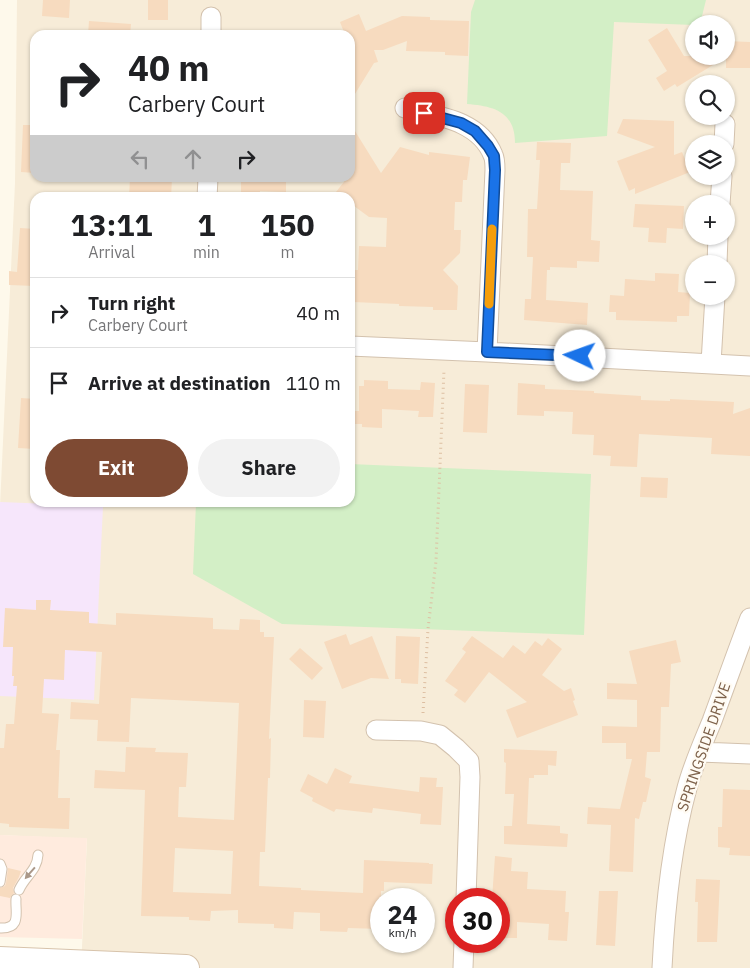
<!DOCTYPE html>
<html lang="en">
<head>
<meta charset="utf-8">
<style>
	body { margin:0; font-family:"IBM Plex Sans",sans-serif; background:#f2f2f2; color:#202124; height:100vh; display:flex; flex-direction:column; font-size:19px; white-space:nowrap }
	* { box-sizing:border-box; margin:0 }
	p { font-size:16px; color:#757577 }
	.icon { flex:none; width:28px; height:28px; fill:none; stroke:currentColor; stroke-width:2; stroke-linecap:round; stroke-linejoin:round }
	.map { position:relative; flex:1; overflow:hidden }
	.drawer { position:absolute; left:30px; top:192px; width:325px; height:315px; display:flex; flex-direction:column; background:#fff; border-radius:15px; box-shadow:0 1px 4px #0004 }
	.drawer>* { flex:none }
	.guide { position:absolute; left:30px; top:30px; width:325px; height:152px; border-radius:15px; box-shadow:0 1px 4px #0004; background:#fff; color:#202124; overflow:hidden }
	.fabs { position:absolute; left:685px; top:15px; display:grid; gap:10px }
	.fabs a { display:grid; place-items:center; width:50px; height:50px; border-radius:50%; background:#fff; box-shadow:0 1px 4px #0004; font-size:25px }
	.speed { position:absolute; left:370px; top:888px; display:flex; gap:10px; font-size:25px; font-weight:700; text-align:center }
	.speed>* { display:grid; place-content:center; width:65px; height:65px; border-radius:50%; background:#fff; box-shadow:0 1px 4px #0004; line-height:1 }
	.speed small { font-size:12px; font-weight:400 }
	.speed .limit { border:8px solid #d22; background:#fff; color:#111 }
	.pin { position:absolute; display:grid; place-items:center; width:42px; height:42px; color:#fff; margin:-21px; border-radius:10px; box-shadow:0 2px 8px #0006 }
	.me { position:absolute; width:55px; margin:-28px; rotate:273deg; stroke-linejoin:round; filter:drop-shadow(0 0 4px #0008) }
	.turn { display:flex; align-items:center; gap:18px; height:105px; padding:0 15px; font-size:22px }
	.turn .icon { width:65px; height:65px; stroke-width:2.5 }
	.turn b { display:block; font-size:35px; line-height:42px }
	.lanes { display:flex; align-items:center; height:48px; padding:0 15px; background:#0003; justify-content:center; gap:25px; direction:ltr }
	.lanes .off { opacity:.35 }
	.eta { display:flex; justify-content:space-evenly; align-items:center; height:85px; text-align:center }
	.eta b { font-size:30px; font-weight:700; line-height:35px }
	.button { display:flex; gap:10px; margin-top:auto; padding:10px 15px }
	.button a { flex:1; height:58px; border-radius:30px; background:#7e4a33; color:#fff; font-size:20px; font-weight:700; line-height:58px; text-align:center }
	.button a+a { background:#f2f2f2; color:#202124 }
	ul { padding:0; list-style:none }
	li { display:flex; align-items:center; gap:15px; height:70px; padding:0 15px; border-top:1px solid #e0e0e0 }
	li div { flex:1 }
	li b { display:block; font-size:19px }
	li em { font-style:normal }
	.map>svg:first-child { display:block }
	.residential { fill:#f7ecd8; fill-rule:evenodd }
	.commercial { fill:#ffebde }
	.education { fill:#f6e6fb }
	.green { fill:#d3efc6 }
	.building { fill:#f7dbbf; fill-rule:evenodd }
	.lines { fill:none; stroke-linecap:round; stroke-linejoin:round }
	.lane-casing { stroke:#d3c2ae; stroke-width:11 }
	.street-casing { stroke:#d3c2ae; stroke-width:21 }
	.secondary-casing { stroke:#d7c3ab; stroke-width:28 }
	.path { stroke:#ddbea1; stroke-width:3; stroke-dasharray:1 4; stroke-linecap:butt }
	.lane { stroke:#fff; stroke-width:9 }
	.street { stroke:#fff; stroke-width:19 }
	.secondary { stroke:#fff; stroke-width:26 }
	.oneway { fill:#aa9889 }
	.route-casing { stroke:#114b97; stroke-width:12 }
	.route { stroke:#1a73e8; stroke-width:9 }
	.slow { stroke:#f59e0b; stroke-width:9 }
	.labels { text-anchor:middle; stroke-width:4.5; stroke-linejoin:round; paint-order:stroke }
	.street-label { font-size:15px; fill:#7d614a; stroke:#fffbf3 }
</style>
</head>
<body>
<div class="map">
<svg width="750" height="968" viewBox="0 0 750 968">
	<rect width="100%" height="100%" fill="#fef9eb"/>
	<path class="residential" d="M17,0H750V968H81L87,839L0,835V506L15,183ZM694,24H726V56H694ZM35,35H350V178H35ZM694,84H726V116H694ZM694,144H726V176H694ZM35,198H350V502H35ZM694,204H726V236H694ZM694,264H726V296H694ZM381,899H424V941H381ZM456,899H499V941H456Z"/>
	<path class="commercial" d="M0,835L87,838L82,939L0,937Z"/>
	<path class="education" d="M0,502L103,506L94,700L0,696Z"/>
	<path class="green" d="M475,0H706L700,24H694V25L614,22L607,136L515,143C515,112 494,106 467,104L471,12Z
		M350,464L591,474L584,635L282,624L193,574L196,503L350,502Z"/>
	<path class="building" d="M43,0H70L69,18L42,16Z
		M148,0H168V20H148Z
		M359,14L366,31L402,16L430,17V20L469,21L468,56L445,55V52L406,51L407,41L383,50H374L378,62L374,63L350,102V68L355,60L350,48V35H345L340,22Z
		M89,21L131,24L130,35H88Z
		M667,28L684,56H726V41L750,42V68H726V57L677,87L675,84L664,91L656,78L667,71L648,40Z
		M623,119L674,121V155L682,152L690,172L635,194V188L629,191L617,161L655,147L617,133Z
		M350,123L381,173L400,147L429,155V152L470,157L467,180H463L462,202H455L454,230H461L460,253L443,270L458,286L457,310H433V307L399,306V304L353,302L355,270H358L359,246L386,247L387,218L369,217L350,203V198H344L336,192L347,178H350Z
		M23,125H35V173L21,172Z
		M537,142L571,143L570,163H561L560,190L593,191L591,240L600,241L599,262L577,261V268L550,267V270H547L546,300L588,303L587,325L524,320L525,299H531L533,257H527L528,209H537L540,160H536Z
		M130,178H172L171,198H129Z
		M241,178H286V192L260,191V198H244V194H241Z
		M635,204L684,206L683,229L667,228L666,243L648,242L649,228L633,227Z
		M20,228L35,229V286L9,285V271L17,272Z
		M655,273L679,274L678,292L690,293L689,316H677V322L616,320V312H609L610,295L624,296L625,279L655,281Z
		M364,380L388,381V389L420,390L421,382L435,383L433,417H418L419,411L382,409V428L362,427V424H354L355,411H359V386H364Z
		M518,383L545,385V389L594,391V393L641,396V400L670,401V399L734,402L733,414L750,408V456L711,454L712,438L639,434L637,467L610,466L611,456L593,455L594,435L572,434L573,412L544,411V416L517,415Z
		M465,384L489,385L487,433L463,432Z
		M21,398L35,399V449L18,448Z
		M641,477L668,478L667,498L640,497Z
		M36,600H51L50,610L89,612V623L116,625V613L213,618V629L239,630L240,619L260,620V632H264V637H274L269,739L271,738L270,778H268L265,852H260L259,886L301,888V890L363,893L364,860L429,863V864H433L432,884L384,882V891H381V929L348,928L347,932L320,931V913L294,912L293,929L274,928V924L238,923V910L211,911L210,921L189,920V917L141,916L145,790L94,788L95,770L125,772L126,747L156,748L155,752L188,753L186,787H179L178,817L234,820L239,703L131,698L129,742L97,741L98,720L70,719L71,702L99,704L102,652L65,650L64,680L44,679L42,713L59,714L56,750H60L58,798H70L69,829L9,827V824L0,823V748H4L6,724H14L17,686H13L14,676H12L13,647H3L5,608L36,610ZM175,848L233,851L231,894L173,892Z
		M346,634L350,645L372,636L389,679L371,678L342,689L324,642Z
		M396,636L420,637L418,684L401,683V679H395Z
		M472,636L503,658L513,645L525,654L535,641L542,646L548,638L562,649L542,675L564,691L571,688L575,700L573,701L578,715L517,738L506,710L527,702L489,672L465,703L454,695L458,690L445,681L466,652L462,649Z
		M676,640L681,662L671,664L669,707H661L660,752H647L645,777L651,779L646,802H643L639,819L635,818L633,872L609,871L611,825L587,824L588,807L620,809L632,759H626V743H602V726L637,727V700L607,699V683L637,684L629,651Z
		M300,648L323,668L312,680L289,659Z
		M304,700L326,701L324,738L303,737Z
		M504,749L557,751L556,766L548,765V775H534V778H529L527,824L560,826V833L568,834L567,847L504,844V826H512L514,794H505L506,763L504,762Z
		M335,768L352,776L349,783L419,792L420,777L437,778L436,787H443L441,825L420,824L421,814L373,808L372,813L336,809L334,812L312,801L313,798L300,791L308,774L327,784Z
		M723,789L750,790V856L729,855L730,848L718,847V827H722Z
		M495,856L512,858L511,871L528,872L527,889L566,891L565,912H569L567,941L548,940L549,924L517,922V938H499V899H492Z
		M8,868L21,871L19,877L13,888L14,893L10,898L0,896V888L5,886L6,883Z
		M696,879L720,880L717,942H697L698,902H695Z
		M599,891H618L615,946L596,945Z"/>
	<g class="lines">
		<g class="lane-casing">
			<path id="lane" d="M0,864L2,869L0,882
				M19,890C25,876 37,871 38,855
				M0,928C22,929 15,912 16,899"/>
		</g>
		<g class="street-casing">
			<path id="street" d="M211,35V17
				M405,108C437,116 479,120 493,155C495,159 495,165 495,170L487,352
				M724,144L725,124
				M207,198L208,178
				M720,204L722,176
				M717,264L718,236
				M350,346L487,352L750,366
				M711,363L715,296
				M376,730L421,731L440,735L456,748L469,761L470,777L466,899
				M700,752L750,754
				M463,968L464,941
				M662,968C665,907 671,847 687,788C693,765 703,743 712,721C725,686 737,652 750,618"/>
		</g>
		<g class="secondary-casing">
			<path id="secondary" d="M0,960L186,968"/>
		</g>
		<path class="path" d="M423,713L428,629L436,561L444,370"/>
		<use href="#lane" class="lane"/>
		<use href="#street" class="street"/>
		<use href="#secondary" class="secondary"/>
	</g>
	<defs><path id="oneway-solid" d="M-6-.8H1V-3.2L6.5 0L1 3.2V.8H-6Z" transform="scale(1.25)"/></defs>
	<use class="oneway" href="#oneway-solid" transform="translate(30 873) rotate(131)"/>
	<g class="lines">
		<g class="route-casing">
			<path id="route" d="M424,113L461,123L475,131L488,146L494,156L495,170L487,352L580,356"/>
		</g>
		<use href="#route" class="route"/>
		<path class="slow" d="M489,304L492,229"/>
	</g>
	<g class="labels">
		<g class="street-label">
			<text transform="translate(704 747) rotate(-71)" y="5">SPRINGSIDE DRIVE</text>
		</g>
	</g>
</svg>
<div class="fabs">
<a><svg class="icon" aria-label="sound" viewBox="0 0 24 24"><path d="M4 9h4l5-4v14l-5-4H4zM17 9q2 3 0 6"/></svg></a>
<a><svg class="icon" aria-label="search" viewBox="0 0 24 24"><circle cx="10" cy="10" r="6"/><path d="M15 15l6 6"/></svg></a>
<a><svg class="icon" aria-label="layers" viewBox="0 0 24 24"><path d="M12 4l9 5-9 5-9-5zM3 14l9 5 9-5"/></svg></a>
<a>+</a>
<a>−</a>
</div>
<div class="speed"><div>24<small>km/h</small></div><div class="limit">30</div></div>
<div class="pin" style="left:424px;top:113px;background:#d93025"><svg class="icon" aria-label="arrive" viewBox="0 0 24 24"><path d="M6 21V4h12l-3 4 3 4H6"/></svg></div>
<svg class="me" style="left:580px;top:356px" viewBox="-20 -20 40 40"><circle r="19" fill="#fff"/><path d="M0-13L10 11 0 6-10 11z" fill="#1a73e8"/></svg>
<div class="guide">
<div class="turn"><svg class="icon" aria-label="right" viewBox="0 0 24 24"><path d="M7 20v-9h11M14 6l5 5-5 5"/></svg><div><b>40 m</b>Carbery Court</div></div>
<div class="lanes"><svg class="icon off" aria-label="left" viewBox="0 0 24 24"><path d="M17 20v-9H6M10 6l-5 5 5 5"/></svg><svg class="icon off" aria-label="ahead" viewBox="0 0 24 24"><path d="M12 20V5M6 11l6-6 6 6"/></svg><svg class="icon" aria-label="right" viewBox="0 0 24 24"><path d="M7 20v-9h11M14 6l5 5-5 5"/></svg></div>
</div>
<section class="drawer">
<div class="eta">
<div><b>13:11</b><p>Arrival</p></div>
<div><b>1</b><p>min</p></div>
<div><b>150</b><p>m</p></div>
</div>
<ul>
<li><svg class="icon" aria-label="right" viewBox="0 0 24 24"><path d="M7 20v-9h11M14 6l5 5-5 5"/></svg><div><b>Turn right</b><p>Carbery Court</p></div><em>40 m</em></li>
<li><svg class="icon" aria-label="arrive" viewBox="0 0 24 24"><path d="M6 21V4h12l-3 4 3 4H6"/></svg><div><b>Arrive at destination</b></div><em>110 m</em></li>
</ul>
<div class="button"><a>Exit</a><a>Share</a></div>
</section>
</div>
</body>
</html>
